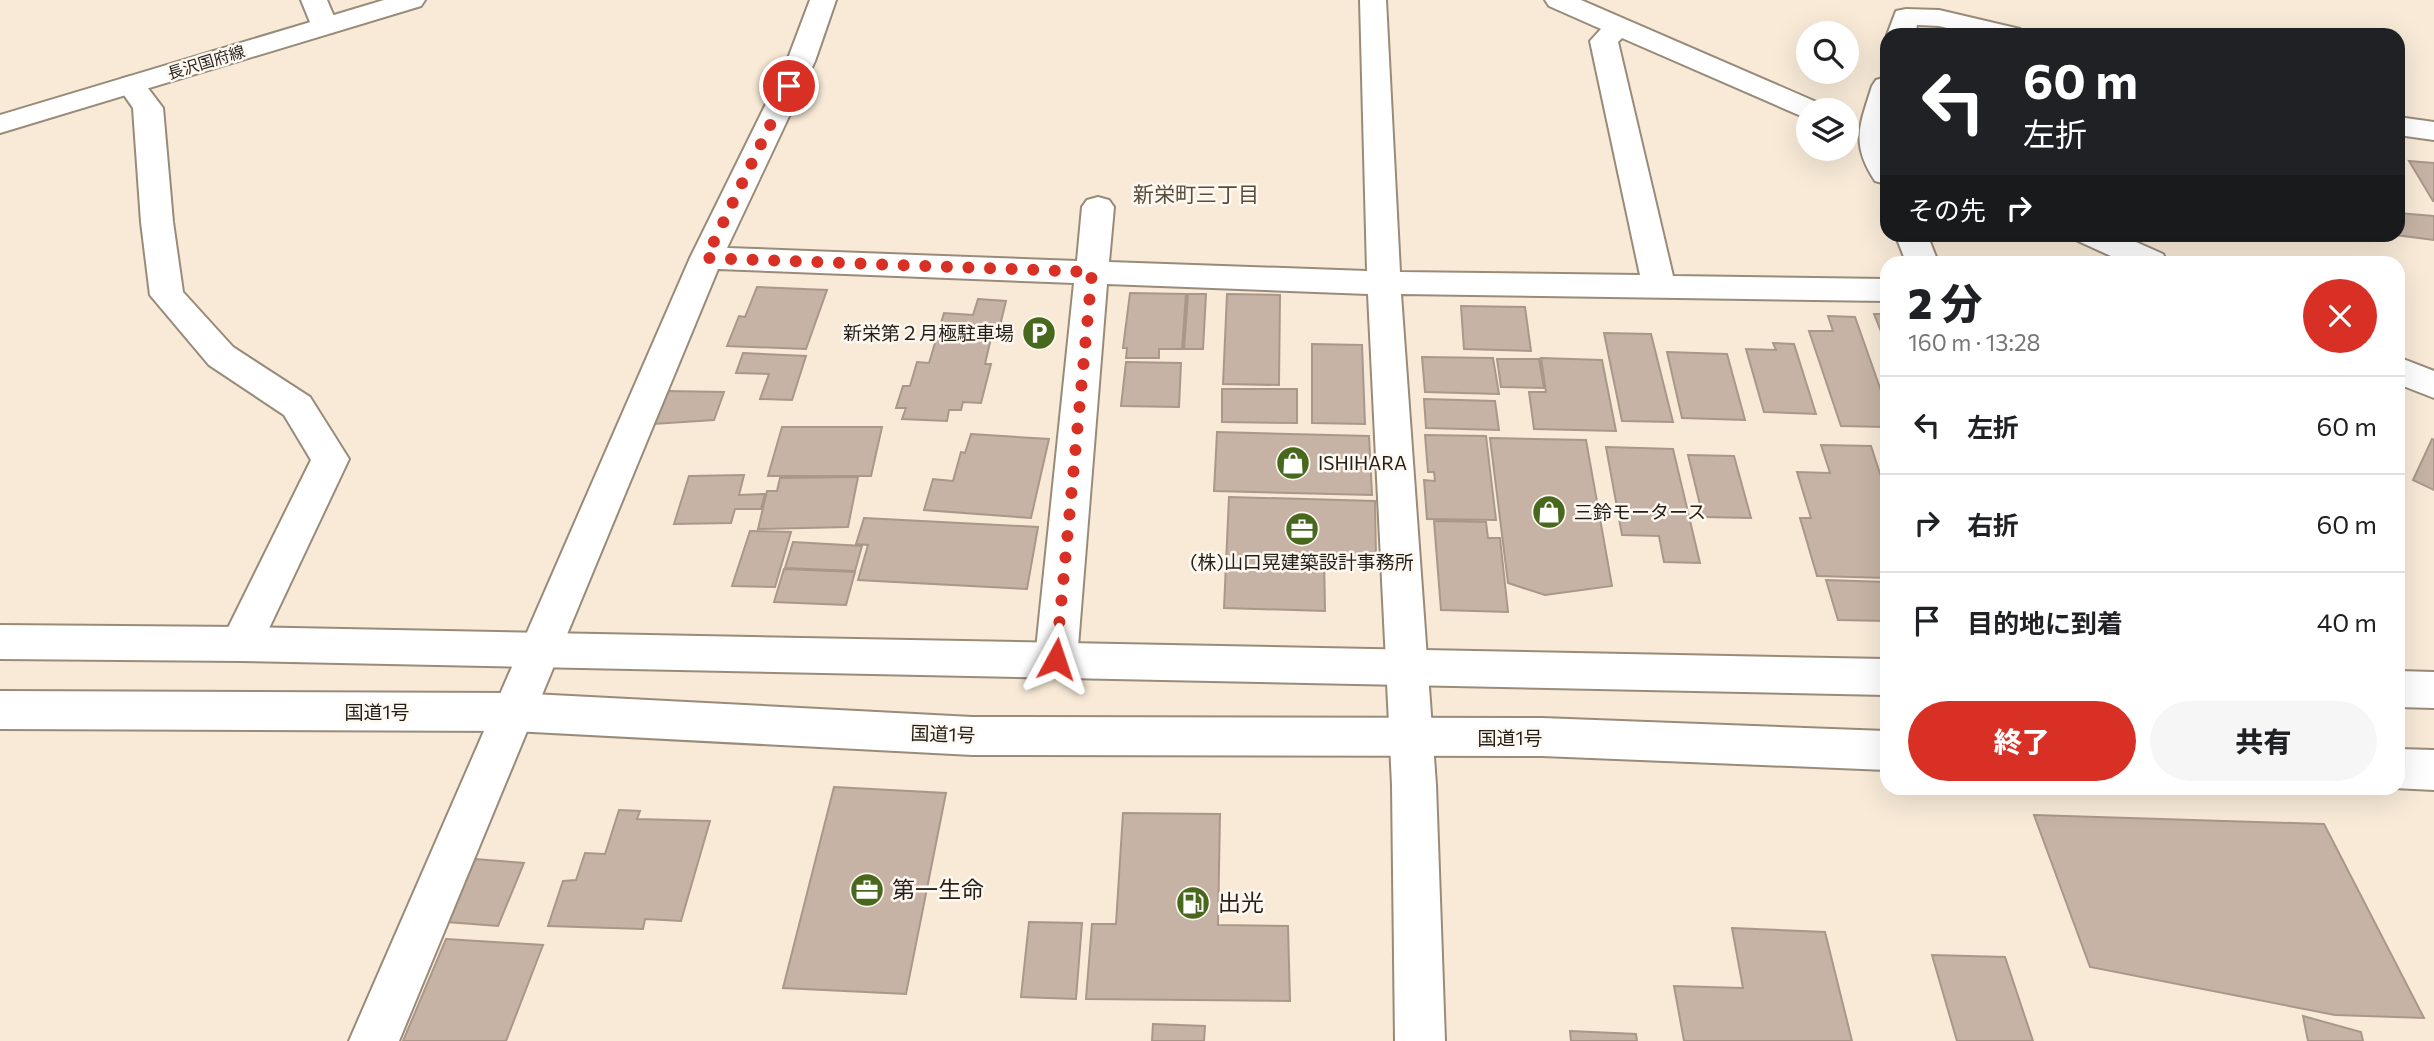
<!DOCTYPE html>
<html lang="ja">
<head>
<meta charset="utf-8">
<style>
	body { margin:0; font-family:Commissioner,"Noto Sans JP",sans-serif; background:#f6f6f6; color:#202124; height:100vh; display:flex; flex-direction:column; font-size:26px; white-space:nowrap }
	* { box-sizing:border-box; margin:0 }
	p { font-size:23px; color:#757577 }
	.icon { flex:none; width:38px; height:38px; fill:none; stroke:currentColor; stroke-width:2; stroke-linecap:round; stroke-linejoin:round }
	.map { position:relative; flex:1; overflow:hidden }
	.details { position:absolute; left:1880px; top:256px; width:525px; height:539px; display:flex; flex-direction:column; background:#fff; border-radius:21px; box-shadow:0 7px 28px #0002 }
	.details>* { flex:none }
	.top-card { position:absolute; left:1880px; top:28px; width:525px; height:214px; border-radius:21px; box-shadow:0 7px 28px #0002; background:#202124; color:#fff; overflow:hidden }
	.controls { position:absolute; left:1796px; top:21px; display:grid; gap:14px }
	.controls a { display:grid; place-items:center; width:63px; height:63px; border-radius:50%; background:#fff; box-shadow:0 7px 28px #0002; font-size:35px }
	.pin { position:absolute; display:grid; place-items:center; width:60px; height:60px; color:#fff; margin:-30px; border:4px solid #fff; border-radius:50%; box-shadow:0 2px 7px #0007 }
	.me { position:absolute; width:77px; margin:-38px; rotate:5deg; stroke-linejoin:round; filter:drop-shadow(0 0 5px #0008) }
	.turn { display:flex; align-items:center; gap:24px; height:147px; padding:0 28px; font-size:32px }
	.turn .icon { width:91px; height:91px; stroke-width:2.5 }
	.turn b { display:block; font-size:49px; line-height:60px }
	.then { display:flex; align-items:center; height:66px; padding:0 28px; background:#0003; gap:14px; font-size:26px }
	.round { display:grid; place-items:center; flex:none; width:74px; height:74px; border-radius:37px; background:#f6f6f6 }
	.head { display:flex; align-items:center; justify-content:space-between; height:119px; padding:0 28px }
	h1 { font-size:42px; font-weight:800; line-height:52px }
	.button { display:flex; gap:14px; margin-top:auto; padding:14px 28px }
	.button a { flex:1; height:80px; border-radius:42px; background:#d93025; color:#fff; font-size:28px; font-weight:800; line-height:80px; text-align:center }
	.button a+a { background:#f6f6f6; color:#202124 }
	ul { padding:0; list-style:none }
	li { display:flex; align-items:center; gap:21px; height:98px; padding:0 28px; border-top:2px solid #e0e0e0 }
	li div { flex:1 }
	li b { display:block; font-size:26px }
	li em { font-style:normal }
	.map>svg:first-child { display:block }
	.building { fill:#c6b3a5; stroke:#a99789; stroke-width:2 }
	.lines { fill:none; stroke-linecap:round; stroke-linejoin:round }
	.minor-casing { stroke:#988b7a; stroke-width:4 }
	.secondary-casing { stroke:#988b7a; stroke-width:4 }
	.trunk-casing { stroke:#988b7a; stroke-width:4 }
	.minor { fill:#fff; fill-rule:evenodd }
	.secondary { fill:#fff; fill-rule:evenodd }
	.trunk { fill:#fff; fill-rule:evenodd }
	.route { stroke:#d93025; stroke-width:12; stroke-dasharray:0 21.6 }
	.labels { text-anchor:middle; stroke-width:5; stroke-linejoin:round; paint-order:stroke }
	.far-street-label { font-size:16px; fill:#241f18; stroke:#fef8f1 }
	.poi-label { font-size:19px; fill:#241f18; stroke:#fef8f1; text-anchor:start }
	.street-label { font-size:19px; fill:#241f18; stroke:#fef8f1 }
	.neighbourhood-label { font-size:21px; fill:#574c3c; stroke:#fef8f1 }
	.near-poi-label { font-size:23px; fill:#241f18; stroke:#fef8f1; text-anchor:start }
</style>
</head>
<body>
<div class="map">
<svg width="2434" height="1041" viewBox="0 0 2434 1041">
	<rect width="100%" height="100%" fill="#f8ead7"/>
	<path class="building" d="M2409,161L2434,163V201H2433Z
		M2398,213L2434,216V240L2387,234H2398Z
		M757,287L827,290L806,349L727,346L739,316L745,317Z
		M1130,293L1186,294L1182,349H1159V358H1126L1127,348H1123Z
		M1188,294H1206L1203,349H1184Z
		M1227,294L1280,295L1279,385L1223,384Z
		M978,299L1006,301L997,338H991L985,364H991L981,403L963,402L961,410H949L947,421L902,419L906,408H896L903,386H910L917,362L929,363L944,313L973,315Z
		M1461,306L1525,307L1531,351L1464,349Z
		M1874,314H1886V344Z
		M1828,316L1855,317L1886,405V427L1841,426L1809,331H1833Z
		M1604,333L1651,334L1673,422L1622,421Z
		M1773,343L1794,344L1816,414L1764,412L1746,349L1776,350Z
		M1312,344L1362,345L1365,424L1312,423Z
		M1667,352L1727,354L1745,420L1682,418Z
		M743,353L806,356L792,400L760,399L769,374L736,373Z
		M1422,357L1493,358L1499,394L1425,392Z
		M1541,358L1602,360L1616,431L1534,429L1529,392H1546Z
		M1497,359H1539L1544,388L1501,387Z
		M1126,362L1181,363L1179,407L1121,406Z
		M1222,389H1297V423L1222,422Z
		M667,391L724,392L714,420L654,424Z
		M1424,399L1495,401L1499,430L1426,428Z
		M782,427H882L871,476H768Z
		M1217,432L1369,436L1372,495L1214,491Z
		M971,434L1049,439L1031,518L924,510L933,479L953,481L961,452L965,453Z
		M1425,435L1486,436L1496,520L1427,519L1424,480L1435,481L1434,472H1428Z
		M1490,438L1586,440L1612,586L1545,595L1508,583Z
		M2432,439L2434,440V490L2413,480Z
		M1821,445L1871,446L1886,492V578L1817,576L1800,518H1811L1797,472L1830,473Z
		M1606,447L1673,449L1700,563L1664,562L1659,536L1622,535Z
		M1688,455L1734,456L1751,518L1703,517Z
		M744,475L739,495L765,494L761,509H735L731,523L674,524L689,476Z
		M858,477L848,527L758,529L767,491H777L780,478Z
		M1229,497L1375,501L1376,558L1324,556L1325,611L1224,608Z
		M864,518L1038,527L1027,589L858,580L868,545L856,544Z
		M1434,521L1486,522L1488,538H1500L1508,612L1441,610Z
		M750,531L791,532L775,587L732,586Z
		M793,542L862,546L855,571L785,568Z
		M784,569L855,572L846,605L774,602Z
		M1826,580L1886,582V621L1838,620Z
		M834,787L946,793L906,994L783,988Z
		M619,810L640,811L637,819L710,821L681,921L645,919L643,929L548,926L563,881L576,880L585,853L605,854Z
		M1123,813L1220,814L1218,925L1288,926L1290,1001L1086,999L1092,924H1116Z
		M2034,815L2324,824L2424,1018L2335,1015L2090,967Z
		M475,859L524,863L498,926L447,922Z
		M1029,922L1082,923L1076,999L1021,997Z
		M1732,928L1825,932L1852,1041H1684L1674,986L1743,988Z
		M446,939L543,945L506,1041H403Z
		M1932,955L2005,957L2033,1041H1957Z
		M2303,1016L2361,1032L2363,1041H2308Z
		M1153,1024L1205,1026L1204,1041H1152Z
		M1570,1031L1636,1034L1637,1041H1571Z"/>
	<g class="lines">
		<g class="minor-casing">
			<path id="minor" d="M301,0H327L338,26L334,32L324,34L314,32Z
				M810,0H836L815,61L727,248L1077,261L1082,207L1087,200L1098,197L1109,200L1114,207L1109,262L1367,271L1360,0H1386L1400,272L1640,275L1590,41L1601,29L1549,6L1545,0H1581L1821,104L1826,110H1808V118L1801,116L1622,38L1618,42L1673,276L1886,279V301L1401,294L1436,785L1445,1041H1395L1392,785L1368,294L1107,284L1077,659L1071,672L1056,677L1041,672L1035,659L1074,283L718,269L399,1041H349L690,258L787,61Z
				M1906,9L1939,10L2020,29L2024,35H1976L1939,26L1917,25L1915,35H1887L1896,11Z
				M131,76L141,79L163,108L173,222L183,292L233,347L310,397L349,459L256,656L241,661L226,656L220,644L311,460L284,415L209,365L150,295L141,222L133,108L117,85L121,79Z
				M1886,77V184L1875,181C1850,143 1860,125 1872,86L1876,80Z
				M2398,117L2434,122V140L2398,135Z
				M1895,234H1927L1938,262H1906Z
				M2073,234H2118L2163,254L2167,262H2124L2078,241Z
				M2398,357L2434,371V398L2398,384Z"/>
		</g>
		<g class="secondary-casing">
			<path id="secondary" d="M384,0H425L421,6L0,133V115Z"/>
		</g>
		<g class="trunk-casing">
			<path id="trunk" d="M0,625L241,627L1886,659V695L241,661L0,659Z
				M2398,671L2434,672V708L2398,707Z
				M0,691L513,693L972,717L1542,718L1886,731V770L1542,756L972,755L513,731L0,729Z
				M2398,749L2434,750V790L2394,788H2398Z"/>
		</g>
		<use href="#minor" class="minor"/>
		<use href="#secondary" class="secondary"/>
		<use href="#trunk" class="trunk"/>
	</g>
	<g class="lines">
		<path class="route" d="M789,86L706,258L1092,272L1056,659"/>
	</g>
	<defs>
		<g id="parking-disc" transform="scale(1.75)"><circle r="9.5" fill="#48681e" stroke="#fef8f1"/><path d="M-3.5-5.5H1a3.5 3.5 0 0 1 0 7H-1V5.5H-3.5ZM-1-3.4V-.6H.8a1.4 1.4 0 0 0 0-2.8Z" fill="#fff"/></g>
		<g id="shop-disc" transform="scale(1.75)"><circle r="9.5" fill="#48681e" stroke="#fef8f1"/><path d="M-5-2.5h2.3a2.7 3.5 0 0 1 5.4 0H5L5.5 6h-11ZM-1.5-2.5h3a1.5 2.3 0 0 0-3 0Z" fill="#fff"/></g>
		<g id="office-disc" transform="scale(1.75)"><circle r="9.5" fill="#48681e" stroke="#fef8f1"/><path d="M-6-3h4V-5.5h4V-3h4V5H-6ZM-1-4.5V-3h2v-1.5ZM-6 0V1H6V0Z" fill="#fff"/></g>
		<g id="fuel-disc" transform="scale(1.75)"><circle r="9.5" fill="#48681e" stroke="#fef8f1"/><path d="M-5.5-6h7V0h2V4h1.3V-2.5L3-4.5l.8-.8L6-3V5H2.5V1h-1V6h-7ZM-4.2-4.7v3.2H.2V-4.7Z" fill="#fff"/></g>
	</defs>
	<g fill-rule="evenodd">
		<use href="#parking-disc" x="1039" y="333"/>
		<use href="#shop-disc" x="1293" y="463"/>
		<use href="#shop-disc" x="1549" y="512"/>
		<use href="#office-disc" x="1302" y="529"/>
		<use href="#office-disc" x="867" y="890"/>
		<use href="#fuel-disc" x="1193" y="903"/>
	</g>
	<g class="labels">
		<g class="far-street-label">
			<text transform="translate(206 62) rotate(-17)" y="6">長沢国府線</text>
		</g>
		<g class="poi-label">
			<text x="1014" y="340" text-anchor="end">新栄第２月極駐車場</text>
			<text x="1318" y="470">ISHIHARA</text>
			<text x="1574" y="519">三鈴モータース</text>
			<text x="1302" y="569" text-anchor="middle">(株)山口晃建築設計事務所</text>
		</g>
		<g class="street-label">
			<text x="377" y="719">国道1号</text>
			<text transform="translate(943 734) rotate(2)" y="7">国道1号</text>
			<text x="1510" y="745">国道1号</text>
		</g>
		<g class="neighbourhood-label">
			<text x="1196" y="202">新栄町三丁目</text>
		</g>
		<g class="near-poi-label">
			<text x="892" y="898">第一生命</text>
			<text x="1218" y="911">出光</text>
		</g>
	</g>
</svg>
<div class="controls">
<a><svg class="icon" aria-label="search" viewBox="0 0 24 24"><circle cx="10" cy="10" r="6"/><path d="M15 15l6 6"/></svg></a>
<a><svg class="icon" aria-label="layers" viewBox="0 0 24 24"><path d="M12 4l9 5-9 5-9-5zM3 14l9 5 9-5"/></svg></a>
</div>
<div class="pin" style="left:789px;top:86px;background:#d93025"><svg class="icon" aria-label="arrive" viewBox="0 0 24 24"><path d="M6 21V4h12l-3 4 3 4H6"/></svg></div>
<svg class="me" style="left:1056px;top:659px" viewBox="-20 -20 40 40"><path d="M0-17L14 15 0 8-14 15z" fill="#d93025" stroke="#fff" stroke-width="4"/></svg>
<div class="top-card">
<div class="turn"><svg class="icon" aria-label="left" viewBox="0 0 24 24"><path d="M17 20v-9H6M10 6l-5 5 5 5"/></svg><div><b>60 m</b>左折</div></div>
<div class="then">その先<svg class="icon" aria-label="right" viewBox="0 0 24 24"><path d="M7 20v-9h11M14 6l5 5-5 5"/></svg></div>
</div>
<section class="details">
<div class="head"><div><h1>2 分</h1><p>160 m · 13:28</p></div><a class="round" style="background:#d93025;color:#fff"><svg class="icon" aria-label="close" viewBox="0 0 24 24"><path d="M6 6l12 12M18 6L6 18"/></svg></a></div>
<ul>
<li><svg class="icon" aria-label="left" viewBox="0 0 24 24"><path d="M17 20v-9H6M10 6l-5 5 5 5"/></svg><div><b>左折</b></div><em>60 m</em></li>
<li><svg class="icon" aria-label="right" viewBox="0 0 24 24"><path d="M7 20v-9h11M14 6l5 5-5 5"/></svg><div><b>右折</b></div><em>60 m</em></li>
<li><svg class="icon" aria-label="arrive" viewBox="0 0 24 24"><path d="M6 21V4h12l-3 4 3 4H6"/></svg><div><b>目的地に到着</b></div><em>40 m</em></li>
</ul>
<div class="button"><a>終了</a><a>共有</a></div>
</section>
</div>
</body>
</html>
